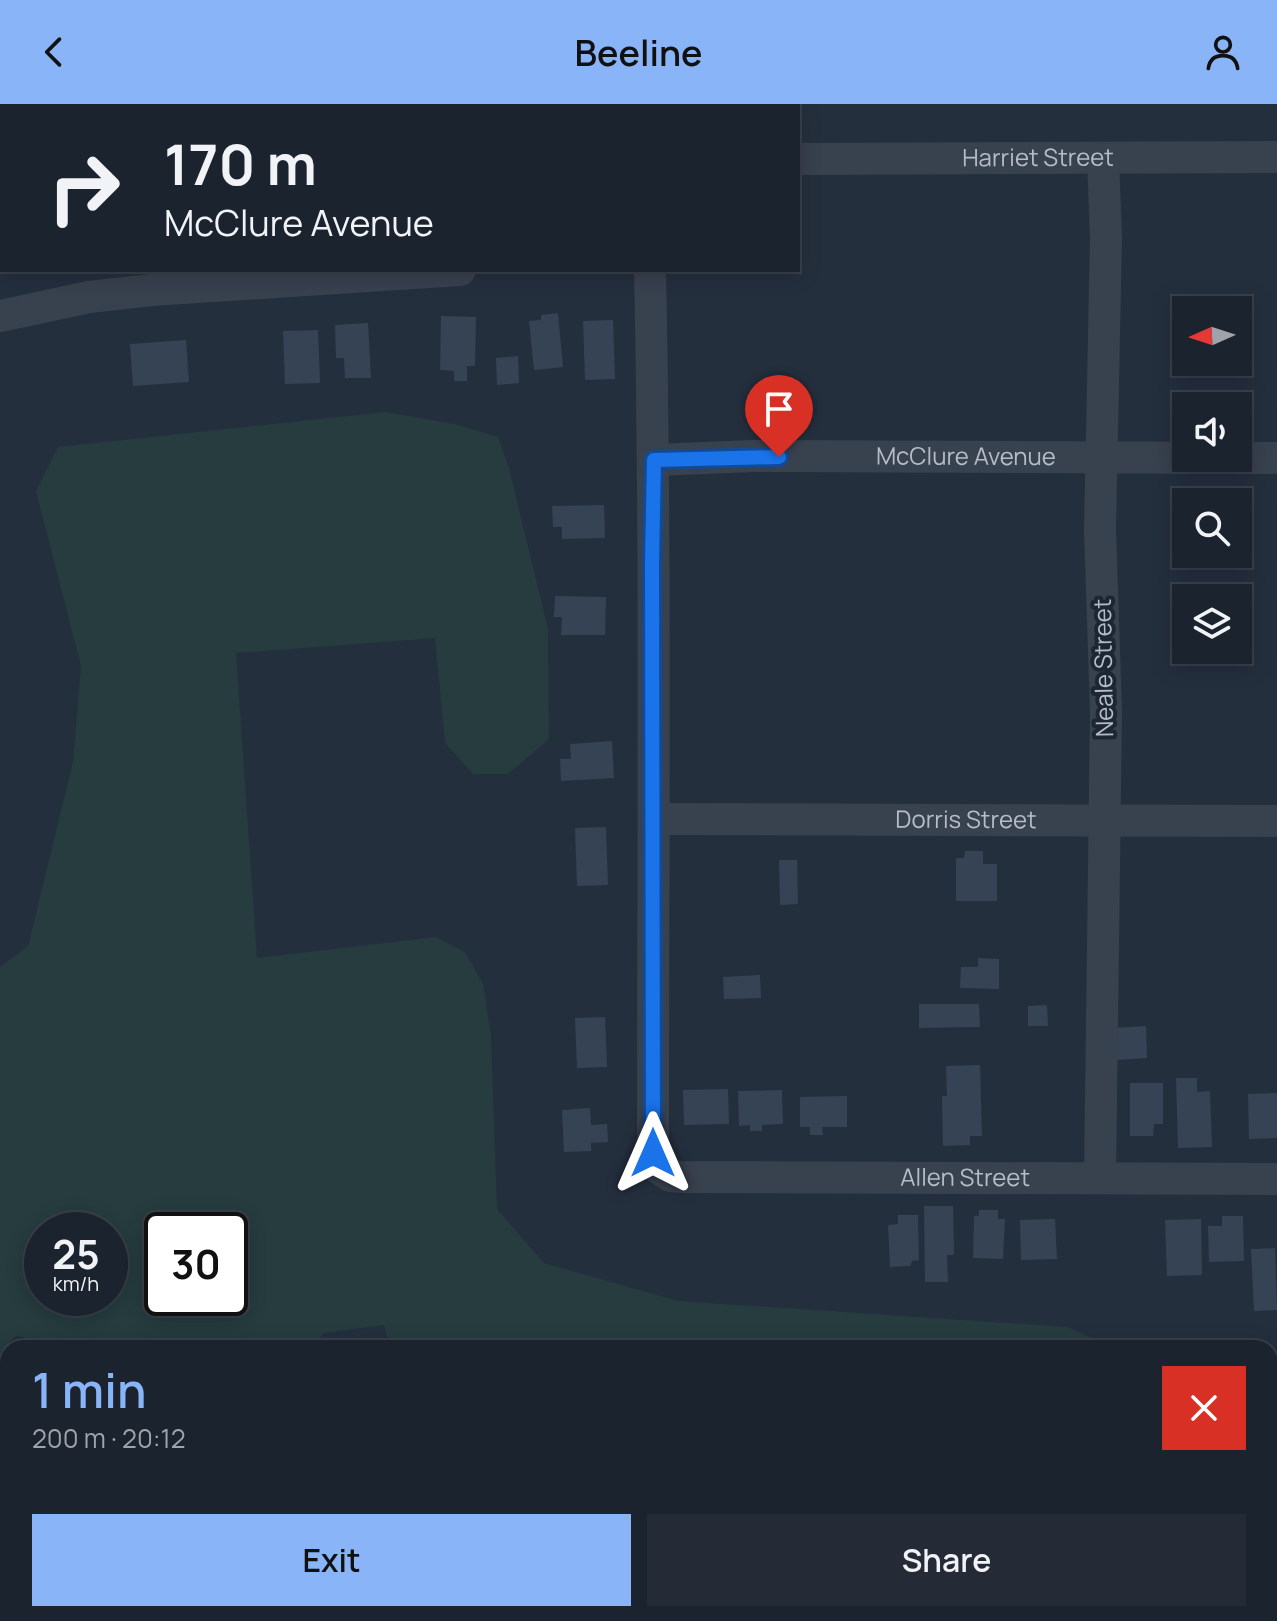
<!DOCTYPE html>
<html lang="en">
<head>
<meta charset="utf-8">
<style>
	body { margin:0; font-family:Manrope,sans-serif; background:#242b36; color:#f1f3f6; height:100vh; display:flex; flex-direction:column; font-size:30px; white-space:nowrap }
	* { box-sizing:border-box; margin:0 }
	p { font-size:26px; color:#a0a4aa }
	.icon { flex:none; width:44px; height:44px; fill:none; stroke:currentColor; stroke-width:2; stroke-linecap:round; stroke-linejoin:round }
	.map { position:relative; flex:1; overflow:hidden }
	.panel { position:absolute; left:0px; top:1236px; width:1278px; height:282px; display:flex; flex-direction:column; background:#1b232e; border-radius:24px 24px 0 0; box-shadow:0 4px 20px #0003,0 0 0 2px #39404a }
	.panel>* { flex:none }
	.guide { position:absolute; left:0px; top:0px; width:800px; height:168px; box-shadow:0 4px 20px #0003,0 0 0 2px #39404a; background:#1b232e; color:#f1f3f6; overflow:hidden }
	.needle { width:52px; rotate:267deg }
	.controls { position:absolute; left:1172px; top:192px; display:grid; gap:16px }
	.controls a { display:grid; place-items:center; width:80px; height:80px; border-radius:0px; background:#1b232e; box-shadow:0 4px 20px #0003,0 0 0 2px #39404a; font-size:40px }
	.speed { position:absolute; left:24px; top:1108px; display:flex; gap:16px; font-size:40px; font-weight:700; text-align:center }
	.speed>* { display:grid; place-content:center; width:104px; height:104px; border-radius:50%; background:#1b232e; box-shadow:0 4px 20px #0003,0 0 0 2px #39404a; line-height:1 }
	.speed small { font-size:20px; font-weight:400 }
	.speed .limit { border:4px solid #111; border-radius:12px; background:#fff; color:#111 }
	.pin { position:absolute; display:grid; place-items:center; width:68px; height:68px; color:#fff; margin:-82px -34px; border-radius:50% 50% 50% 0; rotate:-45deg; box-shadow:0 0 8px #0007 }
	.pin .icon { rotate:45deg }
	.me { position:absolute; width:88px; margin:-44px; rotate:0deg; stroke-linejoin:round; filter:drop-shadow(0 0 6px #0008) }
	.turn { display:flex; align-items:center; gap:28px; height:168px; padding:0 32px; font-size:36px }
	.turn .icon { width:104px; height:104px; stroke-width:2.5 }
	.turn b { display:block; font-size:56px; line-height:68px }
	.round { display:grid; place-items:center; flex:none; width:84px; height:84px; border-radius:0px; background:#242b36 }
	.overview { display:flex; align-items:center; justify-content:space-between; height:136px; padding:0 32px }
	h1 { font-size:48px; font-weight:600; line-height:60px; color:#8ab4f8 }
	.cta { display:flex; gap:16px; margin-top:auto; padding:16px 32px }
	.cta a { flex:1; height:92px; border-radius:0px; background:#8ab4f8; color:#111; font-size:32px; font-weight:600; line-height:92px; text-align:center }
	.cta a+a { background:#242b36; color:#f1f3f6 }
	header { display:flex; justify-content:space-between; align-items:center; height:104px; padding:0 32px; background:#8ab4f8; color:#111; font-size:36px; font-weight:600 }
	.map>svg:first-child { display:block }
	.green { fill:#263c3f; fill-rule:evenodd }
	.building { fill:#364354 }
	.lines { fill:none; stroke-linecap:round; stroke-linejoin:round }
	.minor { stroke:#38414e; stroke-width:32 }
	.route-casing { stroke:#114b97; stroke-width:20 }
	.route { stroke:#1a73e8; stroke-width:14 }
	.labels { text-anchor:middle; stroke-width:8; stroke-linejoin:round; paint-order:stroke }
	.street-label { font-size:24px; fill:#b4bcc9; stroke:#1d2633 }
</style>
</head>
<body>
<header><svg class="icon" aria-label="back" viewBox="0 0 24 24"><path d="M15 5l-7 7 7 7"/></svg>Beeline<svg class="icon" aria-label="person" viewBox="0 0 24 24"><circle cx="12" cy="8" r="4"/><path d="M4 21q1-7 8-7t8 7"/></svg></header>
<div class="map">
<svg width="1277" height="1517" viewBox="0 0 1277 1517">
	<rect width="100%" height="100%" fill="#242f3e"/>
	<path class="green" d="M385,308L454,320L498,333L509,364L548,525L549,635L508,670H473L445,639L435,534L236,549L257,854L436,833L465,848L483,880L491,931L497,1105L544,1159L678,1197L1067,1223L1118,1244H390L384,1221L323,1229L315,1244H89L16,1232L0,1248V863L28,842L73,658L81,562L36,387L58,343ZM42,1126H110V1194H42ZM162,1126H230V1194H162Z
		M1277,1247V1319L1270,1321V1249Z
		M458,1510H1250L1244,1517H460Z"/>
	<path class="building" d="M558,209L563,263L534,266L529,217L541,216V211Z
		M441,212L476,213L475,262H467V277H454V267L440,266Z
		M613,216L615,275L585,276L583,217Z
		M368,219L371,274H345L344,254H336L335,221Z
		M318,226L320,279L285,280L283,227Z
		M186,236L189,278L133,282L130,240Z
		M518,252L519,279L497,281L496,254Z
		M604,401L605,434L562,435V423H553L552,402Z
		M555,492L606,493L605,531H561L562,513H554Z
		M612,637L614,674L561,677L560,655H571L570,640Z
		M606,723L608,781L577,782L575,724Z
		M965,747H983V760H997V797H956V754H964Z
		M779,756H797L798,800L780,801Z
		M978,854L999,855V885L960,884L961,863H978Z
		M760,871L761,894L724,895L723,873Z
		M919,900H979L980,923L919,924Z
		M1047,901L1048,922H1028V902Z
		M605,913L607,963L577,964L575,914Z
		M1146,922L1147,954L1116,956L1114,924Z
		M980,961L982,1032H970V1041L943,1042L942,992H947L946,962Z
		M1176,974H1197V988L1210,987L1212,1043L1178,1044Z
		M1130,979H1163V1020H1154L1153,1032H1130Z
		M728,985L729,1020L684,1021L683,986Z
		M782,986L783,1020L762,1021V1027H750V1021L739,1022L738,987Z
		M1277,989V1034L1249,1035L1248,990Z
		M847,992V1023H822L823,1031H810V1023H800V993Z
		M590,1004L591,1021L607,1020L608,1038L591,1039V1047L564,1048L562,1006Z
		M924,1102H953L954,1151H947L948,1178H925Z
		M979,1106H998V1115H1005L1003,1155L973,1154L974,1112H979Z
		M898,1111H918L919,1156L912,1157L910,1162L890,1163L888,1121L898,1120Z
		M1222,1112H1243L1244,1157L1209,1158L1208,1122H1222Z
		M1055,1115L1057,1155L1021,1156L1020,1116Z
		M1201,1115L1202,1171L1167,1172L1165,1116Z
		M1275,1144L1277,1206L1254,1207L1251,1145Z"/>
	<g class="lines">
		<g class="minor">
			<path d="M40,0L43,2"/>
			<path d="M383,0V2"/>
			<path d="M651,0V2"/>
			<path d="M185,2L304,0"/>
			<path id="s1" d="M798,55L1277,53"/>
			<path id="s2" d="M650,166C656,456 653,747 653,1037L658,1064L671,1072L681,1073L1277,1075"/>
			<path d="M0,212L89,193L152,186L460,166"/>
			<path id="s3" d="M654,356L753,352L1277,354"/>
			<path id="s4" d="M654,715L1277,717"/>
			<path d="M1100,1074L1106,607L1100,426L1106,134L1103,54"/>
			<path d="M0,1512L8,1504"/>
		</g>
	</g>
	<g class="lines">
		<g class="route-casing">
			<path id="route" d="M653,1049L652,459L654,356L779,353"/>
		</g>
		<use href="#route" class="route"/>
	</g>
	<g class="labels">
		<g class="street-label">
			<text dy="8" stroke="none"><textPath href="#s1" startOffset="240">Harriet Street</textPath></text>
			<text dy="8" stroke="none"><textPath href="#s3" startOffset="312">McClure Avenue</textPath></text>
			<text transform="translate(1104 564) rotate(-91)" y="8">Neale Street</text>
			<text dy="8" stroke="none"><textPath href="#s4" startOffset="312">Dorris Street</textPath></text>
			<text dy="8" stroke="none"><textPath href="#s2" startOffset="1208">Allen Street</textPath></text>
		</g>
	</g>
</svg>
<div class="controls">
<a><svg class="needle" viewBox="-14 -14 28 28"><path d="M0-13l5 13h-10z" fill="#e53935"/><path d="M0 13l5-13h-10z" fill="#a0a4aa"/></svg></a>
<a><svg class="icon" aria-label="sound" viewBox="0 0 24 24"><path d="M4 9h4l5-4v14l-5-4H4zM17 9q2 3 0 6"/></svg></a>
<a><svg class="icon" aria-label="search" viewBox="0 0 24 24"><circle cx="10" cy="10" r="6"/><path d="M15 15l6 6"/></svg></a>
<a><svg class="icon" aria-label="layers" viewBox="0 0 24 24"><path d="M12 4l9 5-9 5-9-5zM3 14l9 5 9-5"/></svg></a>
</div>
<div class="speed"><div>25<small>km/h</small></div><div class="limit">30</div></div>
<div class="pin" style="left:779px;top:353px;background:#d93025"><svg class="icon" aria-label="arrive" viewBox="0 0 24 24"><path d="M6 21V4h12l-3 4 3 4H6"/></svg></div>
<svg class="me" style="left:653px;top:1049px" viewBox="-20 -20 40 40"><path d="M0-17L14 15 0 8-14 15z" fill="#1a73e8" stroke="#fff" stroke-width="4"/></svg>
<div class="guide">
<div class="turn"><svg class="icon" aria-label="right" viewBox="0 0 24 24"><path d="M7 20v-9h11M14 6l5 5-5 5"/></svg><div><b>170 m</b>McClure Avenue</div></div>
</div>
<section class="panel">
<div class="overview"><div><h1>1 min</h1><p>200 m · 20:12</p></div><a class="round" style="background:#d93025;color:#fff"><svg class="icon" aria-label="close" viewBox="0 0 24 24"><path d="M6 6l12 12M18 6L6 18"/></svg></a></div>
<div class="cta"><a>Exit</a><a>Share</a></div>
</section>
</div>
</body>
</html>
